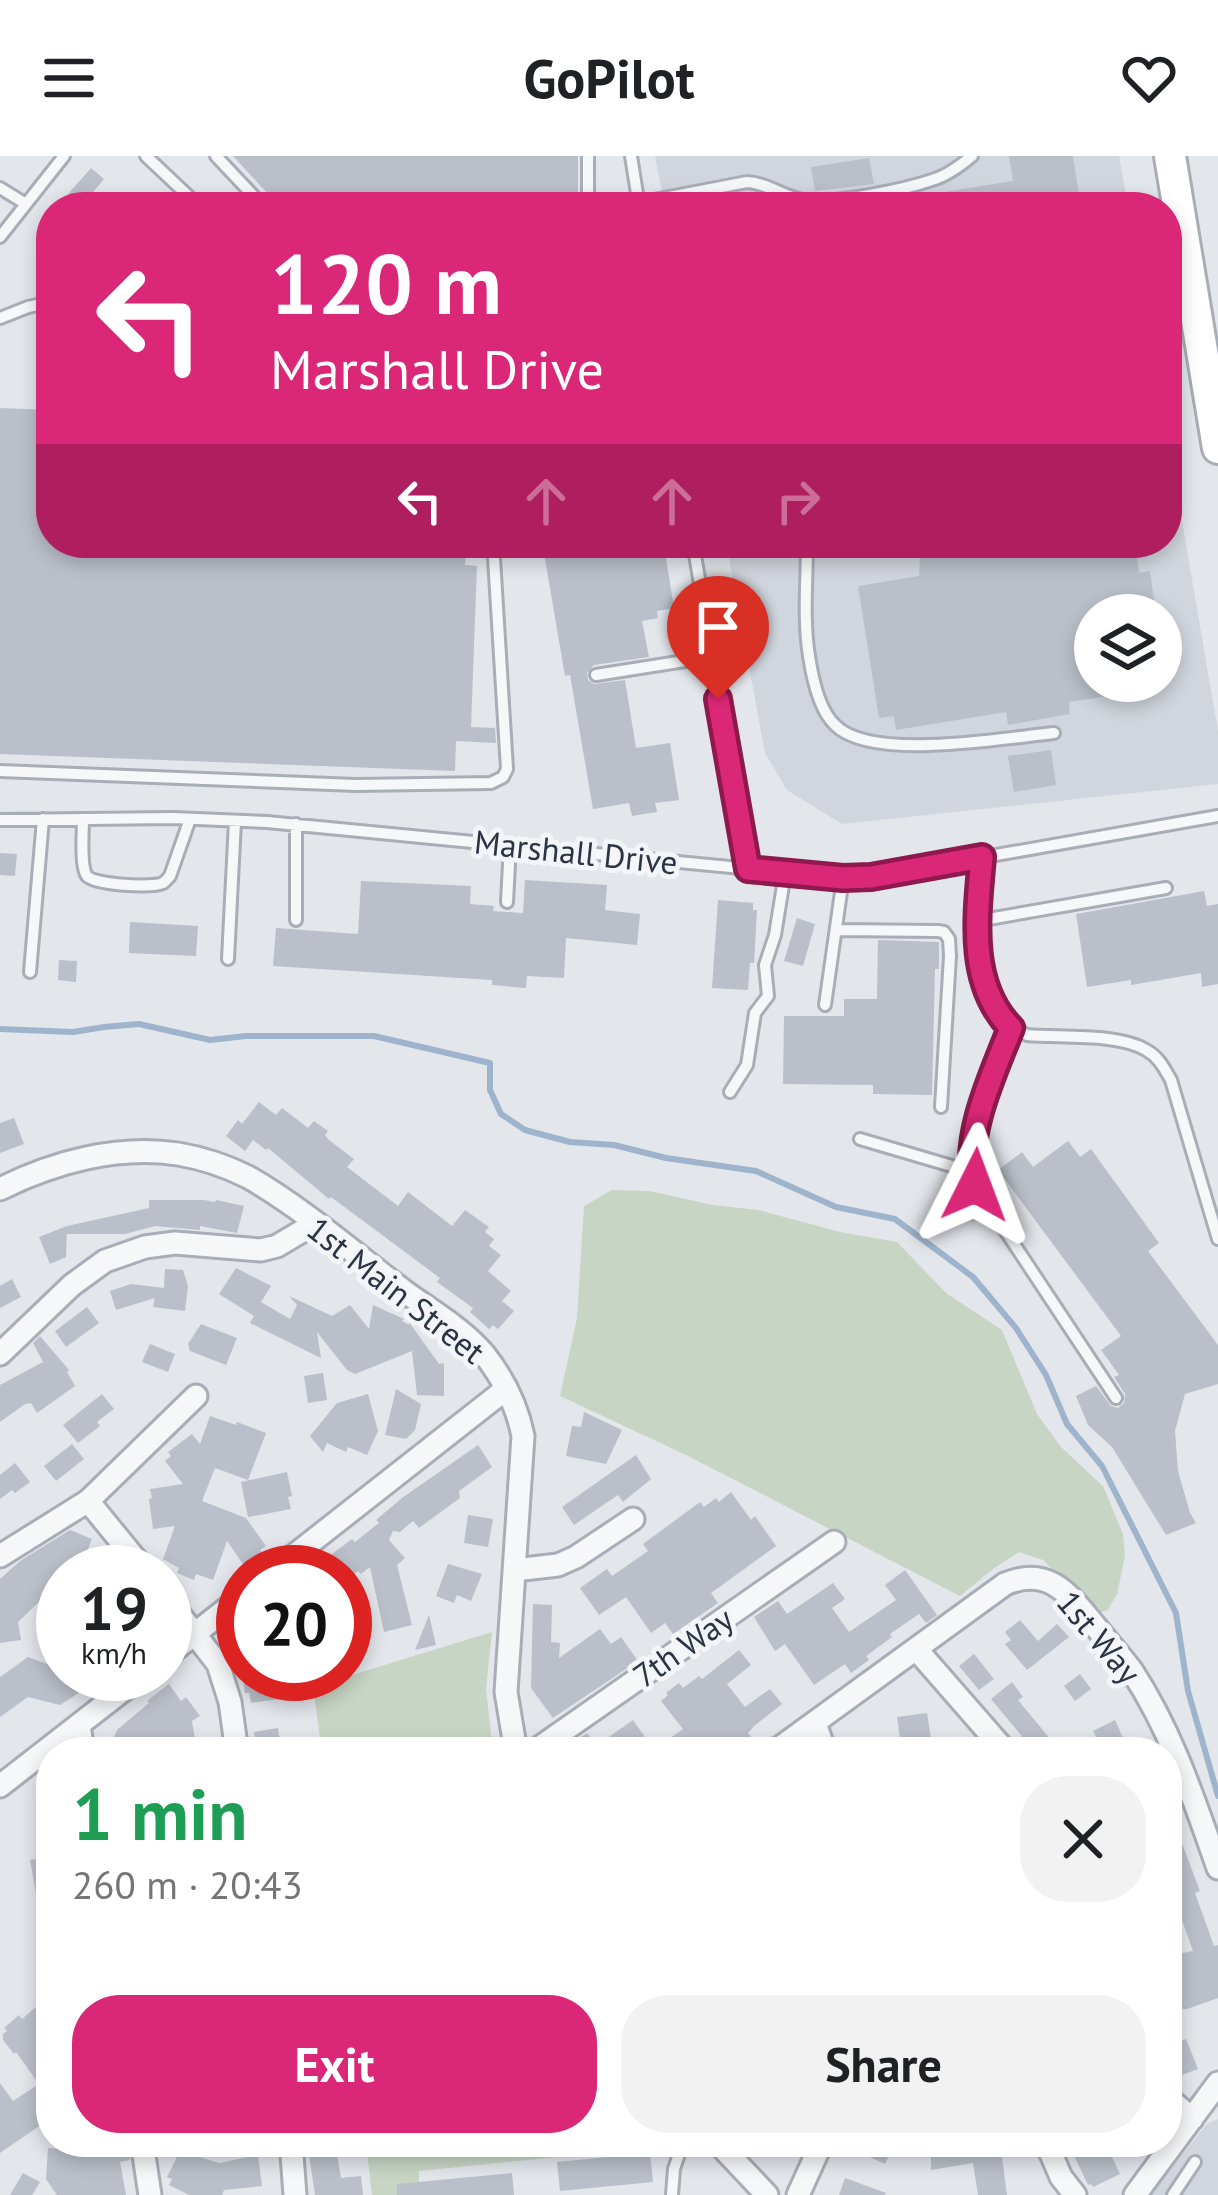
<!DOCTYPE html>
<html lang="en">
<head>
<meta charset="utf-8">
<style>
	body { margin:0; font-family:"PT Sans",sans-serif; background:#f2f2f2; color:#202124; height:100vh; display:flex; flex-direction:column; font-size:45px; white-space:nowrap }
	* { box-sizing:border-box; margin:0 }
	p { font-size:39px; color:#757577 }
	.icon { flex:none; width:66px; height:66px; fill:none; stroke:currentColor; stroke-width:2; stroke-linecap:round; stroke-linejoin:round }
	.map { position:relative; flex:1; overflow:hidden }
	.sheet { position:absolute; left:36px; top:1581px; width:1146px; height:420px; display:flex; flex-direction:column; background:#fff; border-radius:48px; box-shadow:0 6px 18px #0003 }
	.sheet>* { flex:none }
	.top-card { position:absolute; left:36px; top:36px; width:1146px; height:366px; border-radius:48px; box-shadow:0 6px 18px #0003; background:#db2777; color:#fff; overflow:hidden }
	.tools { position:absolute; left:1074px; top:438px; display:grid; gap:24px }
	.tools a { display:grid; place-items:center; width:108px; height:108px; border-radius:50%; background:#fff; box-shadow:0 6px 18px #0003; font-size:60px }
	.speed { position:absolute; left:36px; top:1389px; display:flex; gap:24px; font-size:60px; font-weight:700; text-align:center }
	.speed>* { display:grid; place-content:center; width:156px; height:156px; border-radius:50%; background:#fff; box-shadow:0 6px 18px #0003; line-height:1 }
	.speed small { font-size:30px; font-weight:400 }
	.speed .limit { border:18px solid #d22; background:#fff; color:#111 }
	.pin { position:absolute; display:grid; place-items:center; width:102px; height:102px; color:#fff; margin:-123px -51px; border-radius:50% 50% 50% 0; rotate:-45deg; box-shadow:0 0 12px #0007 }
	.pin .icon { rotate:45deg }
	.me { position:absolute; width:132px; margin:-66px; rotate:3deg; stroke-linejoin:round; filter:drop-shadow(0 0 9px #0008) }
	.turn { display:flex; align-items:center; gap:42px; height:252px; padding:0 36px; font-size:54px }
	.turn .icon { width:156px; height:156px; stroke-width:2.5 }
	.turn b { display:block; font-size:84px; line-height:102px }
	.lanes { display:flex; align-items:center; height:114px; padding:0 36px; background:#0003; justify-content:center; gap:60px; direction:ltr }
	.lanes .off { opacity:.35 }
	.round { display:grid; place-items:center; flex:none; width:126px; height:126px; border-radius:48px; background:#f2f2f2 }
	.overview { display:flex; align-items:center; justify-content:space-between; height:204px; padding:0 36px }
	h1 { font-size:72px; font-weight:800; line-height:90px; color:#1e9e55 }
	.cta { display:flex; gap:24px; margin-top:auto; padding:24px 36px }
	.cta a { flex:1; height:138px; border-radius:48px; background:#db2777; color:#fff; font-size:48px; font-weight:800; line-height:138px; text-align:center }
	.cta a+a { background:#f2f2f2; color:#202124 }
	header { display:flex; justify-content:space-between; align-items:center; height:156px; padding:0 36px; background:#fff; font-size:54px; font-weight:800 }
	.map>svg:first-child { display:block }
	.built { fill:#d1d5dd; fill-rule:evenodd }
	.green { fill:#c8d5c4 }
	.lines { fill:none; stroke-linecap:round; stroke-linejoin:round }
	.stream { stroke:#9db4cc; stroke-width:6 }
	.building { fill:#babfc9 }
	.lane-casing { stroke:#a8adb6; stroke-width:16 }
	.street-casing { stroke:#a8adb6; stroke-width:27 }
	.secondary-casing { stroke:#a8adb6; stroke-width:36 }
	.lane { stroke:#f6f7f9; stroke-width:10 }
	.street { stroke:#f6f7f9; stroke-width:21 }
	.secondary { stroke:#fff; stroke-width:30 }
	.route-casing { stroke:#8e194d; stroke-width:30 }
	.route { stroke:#db2777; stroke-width:21 }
	.labels { text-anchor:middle; stroke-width:10; stroke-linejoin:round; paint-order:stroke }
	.street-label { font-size:33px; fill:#2a3444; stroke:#f3f5f8 }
</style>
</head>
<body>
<header><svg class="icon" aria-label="menu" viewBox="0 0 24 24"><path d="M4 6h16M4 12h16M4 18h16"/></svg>GoPilot<svg class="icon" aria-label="heart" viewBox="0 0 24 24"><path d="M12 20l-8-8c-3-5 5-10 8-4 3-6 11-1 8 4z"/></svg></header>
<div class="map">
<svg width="1218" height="2039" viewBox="0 0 1218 2039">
	<rect width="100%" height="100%" fill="#e3e6eb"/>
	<path class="built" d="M655,0H1119L1128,51H665Z
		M1167,278L1218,575V628L842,668L787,634L765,597L726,387H1167ZM1095,459H1161V525H1095Z
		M1218,1963V2039H1150L1207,1968Z"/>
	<path class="green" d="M612,1034L650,1035L712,1049L758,1054L840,1076L897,1086L946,1137L1002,1174L1037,1258L1061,1291L1103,1330L1123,1378L1125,1400L1117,1438L1108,1454L1098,1457L1043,1404L1019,1396L993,1413L960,1440L688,1300L560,1240L577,1162L584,1050Z
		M492,1476L486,1533L493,1596H322L313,1531Z
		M366,1986H663L657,1991L419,2015V2039H372Z"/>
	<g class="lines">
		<path class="stream" d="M0,873L73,876L104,871L139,868L210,884L246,880H374L490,907V934L501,958L525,974L570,986L614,989L666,1002L756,1015L836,1051L895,1063L973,1121L1016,1172L1046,1219L1067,1268L1102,1310L1176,1457L1188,1535L1218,1640"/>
	</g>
	<path class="building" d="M233,0H578V46H569V51H280Z
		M1009,0H1073L1081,51H908L907,42L1013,25Z
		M869,2L874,28L815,35L811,11Z
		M91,12L104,23L82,49L68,38Z
		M0,252L51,254V387H466L465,409L477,410L471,571L495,572L496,587L456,585L455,615L0,598Z
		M601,387H627L629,402L665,396L674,452L657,455L658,462L642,465L649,501L594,509L587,517L588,524L594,528L625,524L636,592L670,587L679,644L655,647L657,656L632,660L629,647L593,653L570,519L565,520L544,397Z
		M983,387H1135L1139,417L1150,415L1154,444L1142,445L1144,459H1095V525H1148V534L1069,546L1070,558L1008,569L1006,556L896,574L894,560L879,562L858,430L919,420L920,401L931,393L943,397L959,391L985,401Z
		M1051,594L1056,629L1014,636L1008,600Z
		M0,697L17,698L15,720L0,719Z
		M525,724L607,729L605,754L640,758L637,789L566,782L564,822L527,820L526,832L492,829V824L273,810L276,772L358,778L361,725L471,730L470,748L494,750L493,755L523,757Z
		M1204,735L1207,750L1218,748V828L1202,831L1201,817L1131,829V824L1087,831L1076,758Z
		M718,744L753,747V754H757L754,807H750L748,834L712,832Z
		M797,762L815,768L803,810L784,805Z
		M130,766L198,770L196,800L129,797Z
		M878,784L939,786V813H935L932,939L873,938V929L783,928L784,860H844V843H877Z
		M59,804L77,805L76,826L58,824Z
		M259,946L276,959L282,952L308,972L314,965L328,975L325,979L329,984L354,1003L347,1011L398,1050L408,1036L452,1070L465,1054L489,1071L485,1076L494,1083L489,1090L501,1099L488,1115L511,1135L502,1145L514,1155L498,1173L493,1169L489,1173L470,1156L473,1152L437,1126L440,1122L331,1041L329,1043L268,992L266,994L253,984L245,995L226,980L238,964L242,968Z
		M14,962L24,988L0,997V967Z
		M1068,985L1080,1001L1091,993L1159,1087L1148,1095L1218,1189V1228L1185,1238L1175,1275L1178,1315L1190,1357L1196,1367L1166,1379L1112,1291L1088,1269L1076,1240L1096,1230L1111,1250L1118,1252L1124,1247L1125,1238L1114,1221L1119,1219L1101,1194L1121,1180L998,1014L1022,996L1033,1011Z
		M149,1044H204L215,1046L216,1044L244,1050L237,1077L200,1070V1074L155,1070L125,1078H67V1073L66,1101L50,1108L39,1081L67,1070L149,1052Z
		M236,1112L271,1130L261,1146L290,1163L297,1149L289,1140L332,1160L350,1149L369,1173L373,1149L404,1163L402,1165L409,1169V1166L439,1208L444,1207V1240L417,1239L412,1195L355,1218L347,1214L317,1176L321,1202L250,1167L254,1160L219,1138Z
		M165,1113L183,1114L188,1130L185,1155L153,1151L155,1142L116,1154L110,1135L131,1128L164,1132Z
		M12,1123L21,1141L0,1152V1130Z
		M87,1151L99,1167L66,1191L55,1175Z
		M201,1168L237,1182L226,1209L190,1195L188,1188Z
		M40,1180L69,1214L67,1216L75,1230L37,1257L31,1247L25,1248L0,1266V1229L43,1206L33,1187Z
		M150,1188L175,1198L168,1216L142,1206Z
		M323,1217L327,1244L308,1247L304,1220Z
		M396,1233L421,1248L415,1274L406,1283L385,1279Z
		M102,1238L114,1253L97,1266L100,1270L78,1287L63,1269Z
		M368,1238L378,1275L367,1299L348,1291L346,1296L327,1287L323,1296L310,1280L337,1247Z
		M584,1256L622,1274L606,1308L566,1300L572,1270L581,1271Z
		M210,1260L236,1269L237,1266L266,1277L248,1324L215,1312L202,1345L246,1362L266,1390L260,1394L263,1398L245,1411L227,1385L213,1424L196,1418L194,1424L177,1417L179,1412L163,1403L175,1370L153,1373L149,1343L152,1342L150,1333L183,1328L165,1305L171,1300L168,1296L192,1278L200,1288Z
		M72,1288L84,1303L56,1325L44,1310Z
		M478,1289L492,1311L459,1335L460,1342L419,1372L413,1365L400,1376L393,1375L389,1384L405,1402L397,1409L412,1469L384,1476L370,1411L361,1418L358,1415L346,1424L345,1416H308L352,1383L355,1386L379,1367L376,1364L402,1342Z
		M636,1299L651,1323L623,1346L618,1339L574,1369L562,1351Z
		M15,1307L30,1326L15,1337L12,1334L0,1343V1319Z
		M287,1316L292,1340L288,1341L291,1353L248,1361L241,1326Z
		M731,1336L751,1364L755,1360L776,1390L711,1437L718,1447L673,1478L665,1467L651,1477L626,1441L599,1459L580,1432L607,1413L612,1420L648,1395L643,1388L700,1346L704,1351L716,1342L719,1346Z
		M468,1359L493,1363L488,1391L464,1387Z
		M70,1374L92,1383L78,1416H63V1423L18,1466L21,1484L0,1487V1423L20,1405Z
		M448,1408L482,1418L471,1445L457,1439L454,1447L436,1440Z
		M905,1414L937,1459L926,1467L919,1458L890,1478L892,1481L866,1500L869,1504L851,1517L845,1508L814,1529L785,1488L775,1495L754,1461L778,1445L787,1458L833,1427L845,1443L832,1452L849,1476L896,1444L885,1429Z
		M533,1448L552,1449L551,1486L560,1487L559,1502L600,1473L611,1488L621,1481L638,1505L553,1562L531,1532Z
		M429,1459L436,1489L415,1494Z
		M1020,1464L1038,1485L1057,1468L1069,1481L1027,1514L1005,1488L1011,1484L1005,1476Z
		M739,1494L751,1509L727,1528L745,1551L770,1533L782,1548L754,1570L748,1577L753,1583L736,1596H559L587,1577L596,1590L633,1564L654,1594L683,1573L661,1545L668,1539L666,1537L679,1527L683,1532L699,1520L702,1523Z
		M974,1498L994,1523L979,1534L959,1510Z
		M28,1501L63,1514V1518H108L60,1549L28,1541L0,1561V1521Z
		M242,1518H285L288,1542L251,1547L249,1537H245Z
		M1080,1518L1091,1533L1075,1545L1064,1530Z
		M1012,1526L1023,1541L1018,1544L1061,1596H1035L991,1543Z
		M169,1528L181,1545L186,1541L200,1560L192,1565L197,1596H175L173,1582L156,1596H153L141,1582L135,1596H112L116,1588L112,1586L117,1574L149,1547L147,1545Z
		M927,1557L933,1596H902L897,1561Z
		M1115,1564L1124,1584L1103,1594L1093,1575Z
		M278,1572L281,1593L278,1596H257L254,1576Z
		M1167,1648L1200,1735L1195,1737L1214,1790L1218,1789V1842L1187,1853L1167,1852V1800L1193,1795L1167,1722Z
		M51,1701V1770L42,1771L30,1704Z
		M51,1838V1962L0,1997V1927L13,1945L39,1928L16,1896L14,1898L3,1884V1878L7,1875L4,1872L19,1859L22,1863Z
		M1186,1883L1198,1913L1179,1920L1167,1891Z
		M86,1986H127L130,2004L120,2006L126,2039H57L46,2023L48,1992L85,1995Z
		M311,1986H329L331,1994L336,1993L341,2022L361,2020L363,2039H315L308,1992L312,1991Z
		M837,1986H1000L1007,2039H978L973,2007L931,2014V2001L889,2000L885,2008Z
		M1091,1986H1105L1120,2018L1093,2031L1091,2028L1088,2029L1072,1995Z
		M180,1995L219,2007L258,1999L262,2030L224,2034L222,2039H189L169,2029L172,2023L167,2021Z
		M650,1997L653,2026L560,2035L557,2006Z
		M23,2017L40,2026L32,2039H10Z
		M512,2017L514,2039H397V2028Z
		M845,2022L886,2037L885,2039H839Z"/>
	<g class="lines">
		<g class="lane-casing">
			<path id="lane" d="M146,0L200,51
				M216,0L264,51
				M588,0V51
				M631,0L639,50
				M0,32L26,48
				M638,47L747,26C769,27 788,44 810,45C840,46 903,34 932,24C947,20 960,10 972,0
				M0,81L64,0
				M0,162L28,151L51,146
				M693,387L748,713
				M807,387C807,424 803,463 809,500C812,520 819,554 835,569C871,606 1004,582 1054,577
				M596,519L710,501
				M0,615L356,629L491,627L503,621L507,613L494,402L490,387
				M83,663C83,675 80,711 87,720C95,729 152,732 163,727C166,725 168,722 170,720L190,663
				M0,664L173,662L267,666L843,722L871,721L1218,660
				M982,701C977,758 963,851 1027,879C1060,882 1118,877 1146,894C1159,901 1164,912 1171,924L1218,1083
				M507,746L510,689
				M296,764V668
				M977,765L1166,732
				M837,774L938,775L944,776L949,783L950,800L941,951
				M228,803L235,665
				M30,816L43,663
				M825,849L843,722
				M1011,872C994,916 962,982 975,1029L1116,1242
				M730,936L747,909L755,857L768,840L765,809L775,779L785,717
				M860,983L972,1016
				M672,2039L674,2013L683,1986
				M1173,2039L1195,2006"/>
		</g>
		<g class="street-casing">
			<path id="street" d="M0,1033C54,1006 117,989 178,998C202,1002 226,1010 248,1021C302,1052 354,1097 404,1135C430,1154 463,1173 484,1198C503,1222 517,1250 523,1280L506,1536L516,1596
				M0,1198L72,1129L105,1105L145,1091L175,1087L261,1094L277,1090L314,1068
				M88,1345L146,1416
				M0,1400L88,1345L196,1240
				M515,1414L558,1409L576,1401L633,1363
				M273,1416L506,1233
				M165,1440L218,1508L230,1546L237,1596
				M917,1494L1006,1596
				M165,1501L243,1440
				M815,1567L825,1596
				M79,1569L83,1596
				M533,1596L834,1386
				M774,1596L1005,1428C1050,1409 1070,1440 1096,1471C1108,1486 1121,1500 1132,1515C1172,1576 1194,1644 1218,1712
				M0,1630L144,1518
				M1167,1941L1192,1963
				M142,1986L150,2039
				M291,1986L295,2039
				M717,1986L767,2039
				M1046,1986L1061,2021L1075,2039
				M798,2039L822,1986
				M1135,2039L1218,1927"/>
		</g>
		<g class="secondary-casing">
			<path id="secondary" d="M1170,0L1218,292"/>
		</g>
		<use href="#lane" class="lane"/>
		<use href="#street" class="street"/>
		<use href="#secondary" class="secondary"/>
	</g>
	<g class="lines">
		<g class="route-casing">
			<path id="route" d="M718,543L748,713L843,722L871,721L982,701C977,759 967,827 1011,872C994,916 962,982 975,1029"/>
		</g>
		<use href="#route" class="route"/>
	</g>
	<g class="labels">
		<g class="street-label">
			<text transform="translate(576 696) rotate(6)" y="12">Marshall Drive</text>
			<text transform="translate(396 1134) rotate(38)" y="12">1st Main Street</text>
			<text transform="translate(1099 1481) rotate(50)" y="12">1st Way</text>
			<text transform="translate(683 1491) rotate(-35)" y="12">7th Way</text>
		</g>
	</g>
</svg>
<div class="tools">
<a><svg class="icon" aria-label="layers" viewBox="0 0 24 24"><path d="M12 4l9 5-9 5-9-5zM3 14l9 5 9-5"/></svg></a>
</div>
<div class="speed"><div>19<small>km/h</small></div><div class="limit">20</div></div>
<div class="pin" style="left:718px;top:543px;background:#d93025"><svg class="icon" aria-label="arrive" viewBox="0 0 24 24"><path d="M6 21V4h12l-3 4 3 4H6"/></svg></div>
<svg class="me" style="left:975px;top:1029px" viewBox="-20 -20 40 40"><path d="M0-17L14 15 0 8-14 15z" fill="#db2777" stroke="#fff" stroke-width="4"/></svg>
<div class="top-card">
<div class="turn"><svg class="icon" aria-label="left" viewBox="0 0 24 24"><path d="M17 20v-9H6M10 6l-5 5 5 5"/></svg><div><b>120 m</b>Marshall Drive</div></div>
<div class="lanes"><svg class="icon" aria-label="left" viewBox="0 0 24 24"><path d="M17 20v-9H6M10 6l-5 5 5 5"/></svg><svg class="icon off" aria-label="ahead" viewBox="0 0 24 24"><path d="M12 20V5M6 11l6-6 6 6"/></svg><svg class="icon off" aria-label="ahead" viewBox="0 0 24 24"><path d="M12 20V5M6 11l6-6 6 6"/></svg><svg class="icon off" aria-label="right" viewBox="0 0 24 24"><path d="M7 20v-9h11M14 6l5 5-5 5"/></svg></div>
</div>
<section class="sheet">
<div class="overview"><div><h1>1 min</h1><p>260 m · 20:43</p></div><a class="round"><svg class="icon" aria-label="close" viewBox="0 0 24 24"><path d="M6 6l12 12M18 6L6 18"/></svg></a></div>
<div class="cta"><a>Exit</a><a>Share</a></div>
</section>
</div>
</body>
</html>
